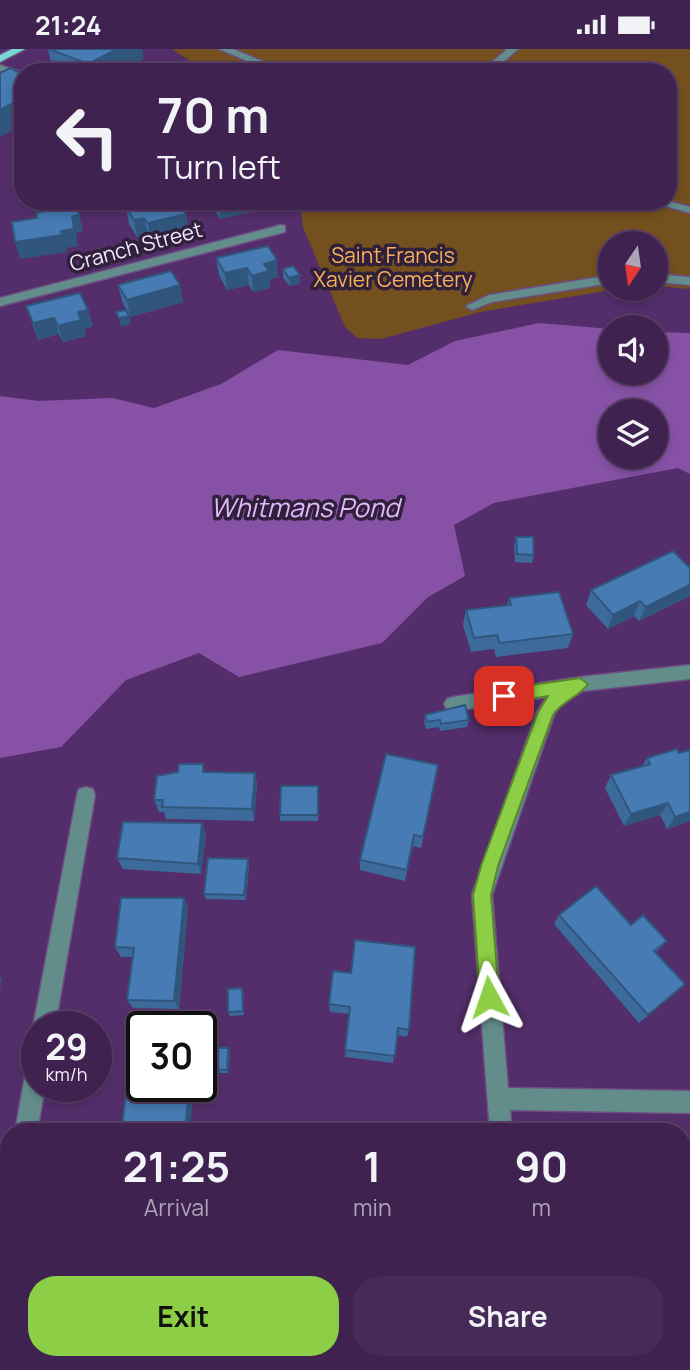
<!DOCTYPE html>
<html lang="en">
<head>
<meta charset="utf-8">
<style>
	body { margin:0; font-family:Manrope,sans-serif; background:#462a57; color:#f1f3f6; height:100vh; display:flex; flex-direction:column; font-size:26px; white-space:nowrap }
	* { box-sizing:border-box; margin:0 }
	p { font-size:23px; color:#ada4b7 }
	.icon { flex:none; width:38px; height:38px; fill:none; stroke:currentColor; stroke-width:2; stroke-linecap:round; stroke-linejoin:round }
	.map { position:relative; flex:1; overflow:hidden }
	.sheet { position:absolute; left:0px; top:1074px; width:691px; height:247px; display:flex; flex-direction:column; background:#3f2250; border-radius:28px 28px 0 0; box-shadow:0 4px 10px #0003,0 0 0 2px #583f67 }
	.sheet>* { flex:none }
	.guide { position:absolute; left:14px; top:14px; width:663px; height:147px; border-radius:28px; box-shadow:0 4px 10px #0003,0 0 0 2px #583f67; background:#3f2250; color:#f1f3f6; overflow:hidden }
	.needle { width:46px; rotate:193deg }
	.buttons { position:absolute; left:598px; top:182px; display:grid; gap:14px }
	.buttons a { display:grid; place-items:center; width:70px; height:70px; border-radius:50%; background:#3f2250; box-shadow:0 4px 10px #0003,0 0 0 2px #583f67; font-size:35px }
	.speed { position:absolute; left:21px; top:962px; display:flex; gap:14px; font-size:35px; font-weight:700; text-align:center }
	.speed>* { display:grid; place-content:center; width:91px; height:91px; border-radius:50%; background:#3f2250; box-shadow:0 4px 10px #0003,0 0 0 2px #583f67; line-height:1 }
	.speed small { font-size:18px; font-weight:400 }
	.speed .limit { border:4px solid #111; border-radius:10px; background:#fff; color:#111 }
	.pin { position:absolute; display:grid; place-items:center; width:60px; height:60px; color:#fff; margin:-30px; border-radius:14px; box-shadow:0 4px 10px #0006 }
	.me { position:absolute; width:77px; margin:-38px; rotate:355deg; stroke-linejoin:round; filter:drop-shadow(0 0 5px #0008) }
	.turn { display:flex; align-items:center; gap:24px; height:147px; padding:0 28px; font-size:32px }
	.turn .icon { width:91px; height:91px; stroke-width:2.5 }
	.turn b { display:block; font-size:49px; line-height:60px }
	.eta { display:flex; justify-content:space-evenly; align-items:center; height:119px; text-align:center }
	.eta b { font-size:42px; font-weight:700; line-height:49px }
	.action { display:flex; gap:14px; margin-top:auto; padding:14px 28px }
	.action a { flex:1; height:80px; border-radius:28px; background:#8cce45; color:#111; font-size:28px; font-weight:700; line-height:80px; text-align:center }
	.action a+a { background:#462a57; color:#f1f3f6 }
	.status { display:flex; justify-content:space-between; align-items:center; height:49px; padding:0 35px; background:#3f2250; direction:ltr }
	.status svg { height:19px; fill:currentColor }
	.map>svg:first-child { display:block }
	.green { fill:#74501e }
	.water { fill:#8752a6; fill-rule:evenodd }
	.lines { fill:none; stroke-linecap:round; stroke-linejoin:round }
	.minor-casing { stroke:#6e4c82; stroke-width:3 }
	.major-casing { stroke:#6e4c82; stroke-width:3 }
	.minor { fill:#628d8b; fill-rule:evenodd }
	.major { fill:#79d6d2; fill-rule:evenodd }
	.wall { fill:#3c6a9a }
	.shaded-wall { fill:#31567d }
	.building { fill:#467bb3; stroke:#31567d; stroke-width:2 }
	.route { fill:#8cce45; stroke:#5b862d; stroke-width:2 }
	.labels { text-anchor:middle; stroke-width:7; stroke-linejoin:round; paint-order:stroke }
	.far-street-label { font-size:21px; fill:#f4e7fd; stroke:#31203b }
	.far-park-label { font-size:21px; fill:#f7b257; stroke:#31203b }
	.water-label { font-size:26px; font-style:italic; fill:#e1b9fc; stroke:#31203b }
</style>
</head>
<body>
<div class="status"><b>21:24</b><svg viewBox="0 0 49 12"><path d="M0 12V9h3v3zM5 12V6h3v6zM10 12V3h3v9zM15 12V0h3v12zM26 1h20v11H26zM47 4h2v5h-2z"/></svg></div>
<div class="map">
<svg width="690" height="1321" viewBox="0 0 690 1321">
	<rect width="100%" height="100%" fill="#542e6a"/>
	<path class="green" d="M172,0H690V240L656,237V194H611V240H617L480,263L381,290L357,289L345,278L303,178L300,152H668V23H207Z"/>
	<path class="water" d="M539,274L611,280V324H656V283L690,284V425L678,419L494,454L454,476L465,527L428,548L382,594L239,628L199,604L126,631L61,698L0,709V347L39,352L112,349L154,359L221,335L278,301L408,316L455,292ZM611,362H656V408H611Z"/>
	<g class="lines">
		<g class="minor-casing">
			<path id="minor" d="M219,0H233L288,23H273Z
				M507,0H518L492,23H481Z
				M0,16L23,24V31L0,22Z
				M648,152H668L690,158V164Z
				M281,176L285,177V183L0,257V249Z
				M656,225L690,228V236L656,233Z
				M611,226V234L492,253L472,261L466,257L489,246Z
				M690,616V630L583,642L560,656L554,666L492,846L508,1039L690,1042V1064L510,1061L512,1083H490L472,846L537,663L547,648L453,662L447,660L444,655L447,650L453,648L580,628Z
				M86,738L93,740L95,746L55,978H37V986L33,978L77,746L79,740Z
				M37,1010V1038H45L37,1083H15L26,1021L29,1013Z
				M9,1167V1238L0,1242V1172Z
				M502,1312H528L529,1321H503Z"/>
		</g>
		<g class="major-casing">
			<path id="major" d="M12,0H25L0,13V6Z"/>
		</g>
		<use href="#minor" class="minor"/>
		<use href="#major" class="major"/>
	</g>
	<path class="wall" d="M48,0H142L143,10L120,23H54L53,22Z
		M212,152H267L268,159L220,170L212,156Z
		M126,158L143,160L189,181L151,191L148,186L137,188L129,175Z
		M216,209L278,228L270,230V239L253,243L249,236L227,241L219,226Z
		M283,220L300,235L290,237L283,229Z
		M118,236L183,253L130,268L122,252Z
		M26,257L88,261L93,277L84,280L86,287L63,293L59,285L38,291Z
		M516,488L534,506L532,514L515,513L514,496Z
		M690,519V547L639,572L634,567L608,580L586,556L591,541Z
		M509,549L573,585L568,599L496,608L494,600L471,603L463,576L466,561L507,556Z
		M425,666L469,671L467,678L440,682L439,678L426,680L424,673Z
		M690,701V772L667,780L660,766L624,777L605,739L611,726L642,717L647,709L679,704Z
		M203,715L205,723L255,724L257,736L254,772L166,770L164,763H159L154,751L178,723Z
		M436,729L421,799L413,797L405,832L360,821V811Z
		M318,737V772H280V766Z
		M202,774L206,786L201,825L123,820L117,809Z
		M249,816L246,851L206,850L204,845Z
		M184,849L188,859L179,960L133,959L127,951L133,908H121L115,898Z
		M559,866L631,876L667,892L656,903L676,944L639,974L554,875Z
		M333,922L409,981L407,988L397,986L393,1014L345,1008L349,965L330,963L329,955Z
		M244,943V966L230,967L228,963Z
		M228,999L230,1003L228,1024H207L205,1020Z"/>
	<path class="shaded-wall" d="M117,0H142L143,10L120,23H90L88,15Z
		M23,49V76L0,88V61Z
		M70,152L72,161L58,163L56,154Z
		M222,152H267L268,159L220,170L218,153Z
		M77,155L83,183L76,184L78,197L66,199L67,203L20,210L15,193L61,182L72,167Z
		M186,165L189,181L151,191L148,174Z
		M144,169L148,186L137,188L134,171Z
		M277,211L278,228L270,230V239L253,243L252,227L264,215Z
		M247,219L249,236L227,241L225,224Z
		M300,226V235L290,237L289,229Z
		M180,236L183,253L130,268L127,251Z
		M88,261L93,277L84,280L86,287L63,293L58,277L78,263Z
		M129,267L131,275L121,278L119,269Z
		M54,269L59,285L38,291L33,274Z
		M690,536V547L639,572L646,558Z
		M640,552L634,567L608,580L613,566Z
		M255,724L257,736L254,772L252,760Z
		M668,754L660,766L624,777L631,765Z
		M690,763V772L667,780L675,768Z
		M202,774L206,786L201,825L198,815Z
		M248,810L249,816L246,851L244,846Z
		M184,849L188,859L179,960L174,952Z
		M0,928L2,930L0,941Z
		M242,939L244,943V966L243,962Z
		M228,999L230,1003L228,1024L227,1021Z
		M189,1040L193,1046L190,1083H185Z"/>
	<path class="building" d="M49,0H117L88,15Z
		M10,19L23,25V49L0,61V24Z
		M173,152H178L186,165L148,174L144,169L134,171L126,158L139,155L143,160Z
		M77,155L79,166L72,167L74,180L61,182L62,186L15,193L12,173L37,169L36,164Z
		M268,197L277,211L264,215L269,222L252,227L247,219L225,224L216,209Z
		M293,217L300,226L289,229L283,220Z
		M171,222L180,236L127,251L118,236Z
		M80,244L88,261L78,263L81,271L58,277L54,269L33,274L26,257Z
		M126,261L129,267L119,269L116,263Z
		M516,488H533L534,506L517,505Z
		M673,502L690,519V536L646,558L640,552L613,566L591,541Z
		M559,543L573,585L500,594L497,586L474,589L466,561L511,556L509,549Z
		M465,656L469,671L441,675L440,671L427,673L425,666Z
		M677,700L679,704L690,701V763L675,768L668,754L631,765L611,726L650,715L647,709Z
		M386,705L438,716L423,788L414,786L407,821L360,811Z
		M179,715H203V723L255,724L252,760L162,758L163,751H154L157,727L178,723Z
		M281,737H318V766H280Z
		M123,773L202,774L198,815L117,809Z
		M208,809L248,810L244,846L204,845Z
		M596,837L631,876L643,866L667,892L654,902L685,935L648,966L559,866Z
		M121,849H184L174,952L127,951L134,899L115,898Z
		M355,891L415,898L409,981L398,979L395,1007L345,1001L350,958L329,955L333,922L351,924Z
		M242,939L243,962L228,963V940Z
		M207,999H228L227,1021L205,1020Z
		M129,1022H142V1038H171V1039L189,1040L185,1083H121Z
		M682,1146H690V1245H682Z"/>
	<path class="route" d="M580,629L588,635C579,648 562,652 553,666L498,817L491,846L499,948L496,955L489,958L482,955L480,948L473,846L481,817L538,663L548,647L504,654L498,652L496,647L498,642L504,640Z"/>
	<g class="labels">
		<g class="far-street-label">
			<text transform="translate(136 198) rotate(-15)" y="7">Cranch Street</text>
		</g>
		<g class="far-park-label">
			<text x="393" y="214">Saint Francis<tspan x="393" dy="24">Xavier Cemetery</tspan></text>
		</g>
		<g class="water-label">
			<text x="305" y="468">Whitmans Pond</text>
		</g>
	</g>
</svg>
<div class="buttons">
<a><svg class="needle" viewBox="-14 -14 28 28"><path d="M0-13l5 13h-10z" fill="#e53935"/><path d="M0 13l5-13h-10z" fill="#ada4b7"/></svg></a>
<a><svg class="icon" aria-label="sound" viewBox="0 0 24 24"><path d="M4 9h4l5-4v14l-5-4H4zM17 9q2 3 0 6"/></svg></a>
<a><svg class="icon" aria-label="layers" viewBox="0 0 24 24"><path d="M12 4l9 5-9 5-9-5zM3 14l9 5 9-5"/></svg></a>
</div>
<div class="speed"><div>29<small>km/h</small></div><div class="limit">30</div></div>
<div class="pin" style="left:504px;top:647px;background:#d93025"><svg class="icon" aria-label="arrive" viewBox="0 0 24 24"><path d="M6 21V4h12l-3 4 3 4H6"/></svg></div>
<svg class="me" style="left:489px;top:948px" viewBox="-20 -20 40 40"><path d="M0-17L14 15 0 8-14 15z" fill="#8cce45" stroke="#fff" stroke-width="4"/></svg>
<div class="guide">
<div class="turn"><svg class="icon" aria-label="left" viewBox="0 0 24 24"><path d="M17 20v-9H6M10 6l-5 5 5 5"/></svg><div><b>70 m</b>Turn left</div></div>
</div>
<section class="sheet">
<div class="eta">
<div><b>21:25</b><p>Arrival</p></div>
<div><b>1</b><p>min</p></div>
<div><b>90</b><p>m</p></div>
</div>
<div class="action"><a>Exit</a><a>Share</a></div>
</section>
</div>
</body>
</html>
